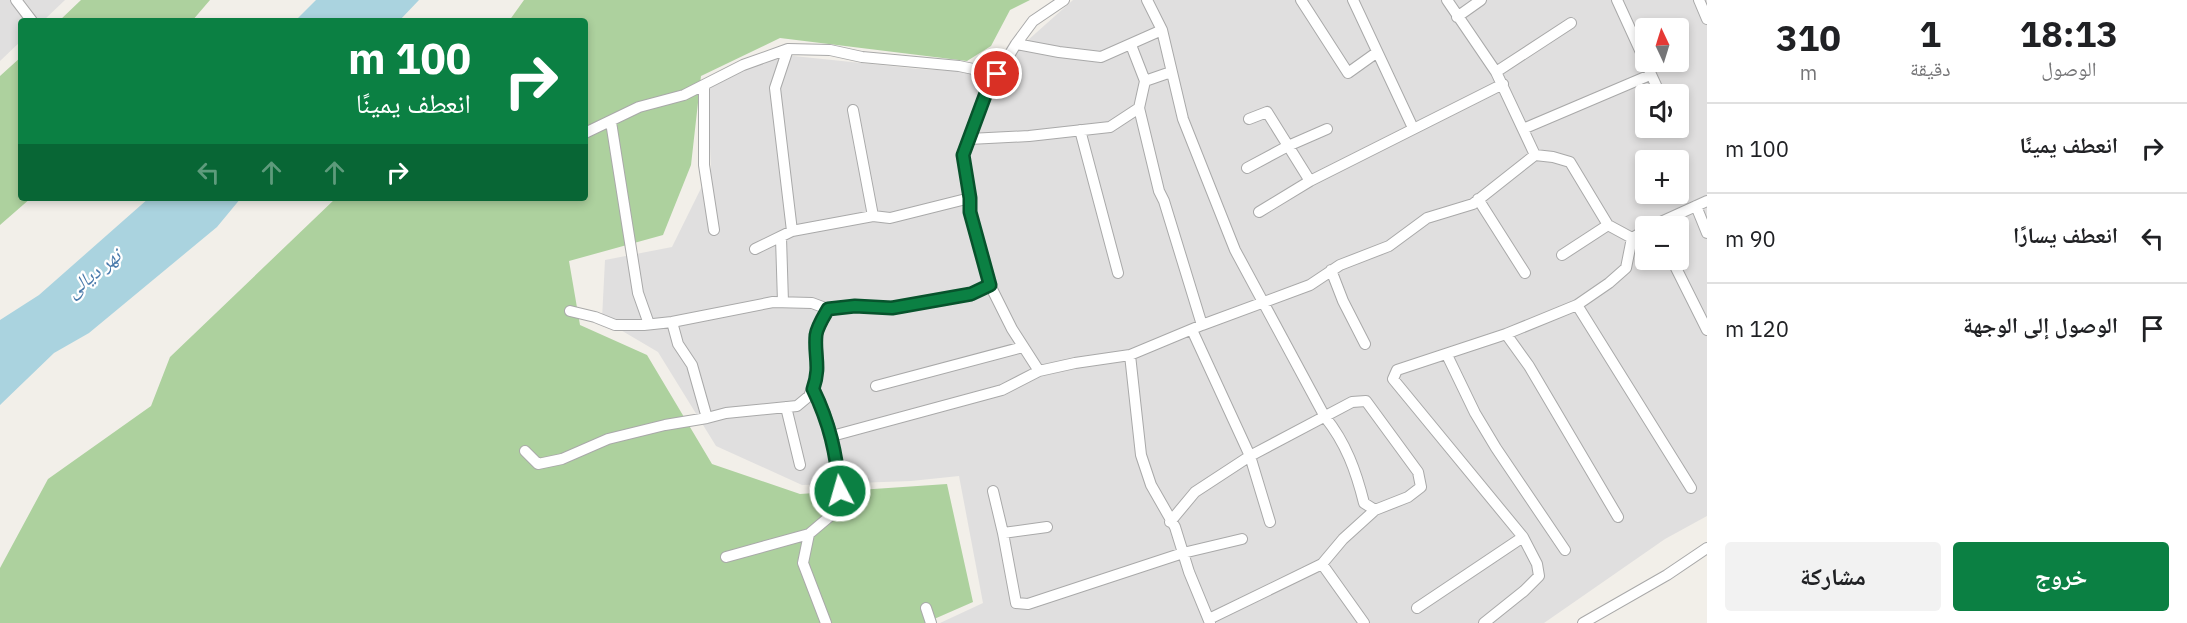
<!DOCTYPE html>
<html lang="ar">
<head>
<meta charset="utf-8">
<style>
	body { margin:0; font-family:"IBM Plex Sans","Noto Naskh Arabic",sans-serif; background:#f2f2f2; color:#202124; direction:rtl; height:100vh; display:flex; flex-direction:column; font-size:22px; white-space:nowrap }
	* { box-sizing:border-box; margin:0 }
	p { font-size:20px; color:#757577 }
	.icon { flex:none; width:33px; height:33px; fill:none; stroke:currentColor; stroke-width:2; stroke-linecap:round; stroke-linejoin:round }
	.map { position:relative; flex:1; overflow:hidden; direction:ltr }
	.panel { display:flex; flex-direction:column; background:#fff; width:480px }
	.panel>* { flex:none }
	.top-card { position:absolute; left:18px; top:18px; width:570px; height:183px; border-radius:6px; box-shadow:0 3px 9px #0003; direction:rtl; background:#0b8043; color:#fff; overflow:hidden }
	.needle { width:39px; rotate:356deg }
	.buttons { position:absolute; left:1635px; top:18px; display:grid; gap:12px }
	.buttons a { display:grid; place-items:center; width:54px; height:54px; border-radius:6px; background:#fff; box-shadow:0 3px 9px #0003; font-size:30px }
	.pin { position:absolute; display:grid; place-items:center; width:51px; height:51px; color:#fff; margin:-26px; border:3px solid #fff; border-radius:50%; box-shadow:0 2px 6px #0007 }
	.me { position:absolute; width:66px; margin:-33px; rotate:354deg; stroke-linejoin:round; filter:drop-shadow(0 0 4px #0008) }
	.turn { display:flex; align-items:center; gap:21px; height:126px; padding:0 18px; font-size:27px }
	.turn .icon { width:78px; height:78px; stroke-width:2.5 }
	.turn b { display:block; font-size:42px; line-height:51px }
	.lanes { display:flex; align-items:center; height:57px; padding:0 18px; background:#0003; justify-content:center; gap:30px; direction:ltr }
	.lanes .off { opacity:.35 }
	.eta { display:flex; justify-content:space-evenly; align-items:center; height:102px; text-align:center }
	.eta b { font-size:36px; font-weight:700; line-height:42px }
	.button { display:flex; gap:12px; margin-top:auto; padding:12px 18px }
	.button a { flex:1; height:69px; border-radius:6px; background:#0b8043; color:#fff; font-size:24px; font-weight:700; line-height:69px; text-align:center }
	.button a+a { background:#f2f2f2; color:#202124 }
	ul { padding:0; list-style:none }
	li { display:flex; align-items:center; gap:18px; height:90px; padding:0 18px; border-top:2px solid #e0e0e0 }
	li div { flex:1 }
	li b { display:block; font-size:22px }
	li em { font-style:normal }
	main { display:flex; flex:1; min-height:0 }
	.map>svg:first-child { display:block }
	.residential { fill:#e0dfdf; fill-rule:evenodd }
	.forest { fill:#add19e }
	.water { fill:#aad3df }
	.lines { fill:none; stroke-linecap:round; stroke-linejoin:round }
	.street-casing { stroke:#a9a9a9; stroke-width:12 }
	.street { stroke:#fff; stroke-width:10 }
	.route-casing { stroke:#07532c; stroke-width:15 }
	.route { stroke:#0b8043; stroke-width:10 }
	.labels { text-anchor:middle; stroke-width:4.5; stroke-linejoin:round; paint-order:stroke }
	.water-label { font-size:20px; font-style:italic; fill:#4a7aab; stroke:#fff }
</style>
</head>
<body>
<main>
<section class="panel">
<div class="eta">
<div><b>18:13</b><p>الوصول</p></div>
<div><b>1</b><p>دقيقة</p></div>
<div><b>310</b><p>m</p></div>
</div>
<ul>
<li><svg class="icon" aria-label="right" viewBox="0 0 24 24"><path d="M7 20v-9h11M14 6l5 5-5 5"/></svg><div><b>انعطف يمينًا</b></div><em>100 m</em></li>
<li><svg class="icon" aria-label="left" viewBox="0 0 24 24"><path d="M17 20v-9H6M10 6l-5 5 5 5"/></svg><div><b>انعطف يسارًا</b></div><em>90 m</em></li>
<li><svg class="icon" aria-label="arrive" viewBox="0 0 24 24"><path d="M6 21V4h12l-3 4 3 4H6"/></svg><div><b>الوصول إلى الوجهة</b></div><em>120 m</em></li>
</ul>
<div class="button"><a>خروج</a><a>مشاركة</a></div>
</section>
<div class="map">
<svg width="1707" height="623" viewBox="0 0 1707 623">
	<rect width="100%" height="100%" fill="#f2efe9"/>
	<path class="residential" d="M0,0H65L43,21H21V41L0,61Z
		M1073,0H1707V516L1665,539L1544,623H940L983,603L959,476L911,481L802,485L716,446L658,352L602,319L605,260L672,247L711,168L707,84L784,55L919,69L991,73ZM1646,28H1678V62H1646ZM1646,94H1678V128H1646ZM1646,160H1678V194H1646ZM1646,226H1678V260H1646Z"/>
	<path class="forest" d="M81,0H210L192,21H59Z
		M524,0H1030L1010,10L991,46L967,61L780,38L701,76L691,165L663,235L569,261L580,325L647,355L712,464L800,494L947,484L973,602L925,623H0V568L48,479L151,406L170,357L336,198H585V21H509Z
		M21,57V198H31L0,225V76Z"/>
	<path class="water" d="M316,0H419L399,21H295Z
		M149,198H241L217,227L89,333L54,353L0,405V320L39,295Z"/>
	<g class="lines">
		<g class="street-casing">
			<path id="street" d="M16,0L32,21
				M1147,0L1162,30L1183,119L1235,250L1325,417C1346,443 1356,471 1364,503L1375,510L1408,497L1421,487L1418,472L1366,401L1352,402L1250,456L1195,492L1170,522
				M1301,0L1348,73L1376,53
				M1353,0L1413,128
				M1447,0L1496,72L1535,155L1553,157L1570,162L1608,225L1632,238L1646,230
				M1617,0L1660,94
				M1699,0L1707,19
				M1457,17L1481,0
				M1016,44L1059,52L1101,57L1162,30
				M1131,45L1145,81L1139,108L1159,191L1164,201L1202,325
				M788,49L775,88L792,231
				M1496,72L1571,23
				M1145,81L1171,72
				M704,85V165L714,230
				M853,110L873,216
				M1249,119L1267,112L1310,181
				M611,122L638,293L649,324
				M1523,129L1650,75
				M1080,130L1118,273
				M585,133L639,107L684,95L743,65L788,49L830,50L862,57L959,66L997,74
				M969,139L1029,136L1110,127L1139,108
				M1247,168L1288,146L1327,129
				M1478,199L1525,273
				M1696,206L1707,233
				M1259,212L1310,181L1503,84
				M1652,226L1707,201
				M781,238L783,302
				M755,249L792,231L873,216L890,218L970,198
				M1562,255L1608,225
				M1672,260L1707,330
				M1331,270L1343,301L1365,344
				M1577,305L1691,488
				M570,311L595,317L615,325H644L672,322L773,302L812,303L828,309L855,306L892,308L971,294L990,285
				M672,322L678,344L692,365L707,418
				M1192,330L1250,456L1270,522
				M1506,334L1529,366L1618,517
				M1447,355L1475,413L1496,448L1565,550
				M1039,371L1012,329L990,285L970,212V198L963,155L986,93L1016,44L1033,21L1064,0
				M876,386L1023,347
				M786,407L800,465
				M832,436L1002,390L1039,371L1075,363L1130,355
				M525,451L538,464L562,459L608,439L665,425L707,418L726,413L797,406L809,396L817,378L818,360L816,334L828,309
				M993,491L1003,533
				M1047,527L1003,533L1016,603L1028,604L1183,553L1242,539
				M809,534L803,563L826,623
				M726,557L809,534L835,512L840,491L832,436L825,414L813,389
				M1322,564L1364,623
				M926,608L931,623
				M1417,608L1523,537
				M1209,619L1322,564L1343,539L1375,510
				M1210,623L1189,572L1175,527L1151,485L1141,455L1130,355L1202,325L1310,285L1340,265L1389,246L1427,218L1473,204L1535,155
				M1484,623L1524,591L1539,576L1537,564L1523,537L1393,379L1397,370L1506,334L1577,305L1609,283L1626,268L1632,238
				M1583,623L1667,575L1707,548"/>
		</g>
		<use href="#street" class="street"/>
	</g>
	<g class="lines">
		<g class="route-casing">
			<path id="route" d="M840,491C836,453 830,424 813,389C821,366 814,356 816,335C817,327 824,316 828,309L855,306L892,308L971,294L990,285L970,212V198L963,155L986,93L997,74"/>
		</g>
		<use href="#route" class="route"/>
	</g>
	<g class="labels">
		<g class="water-label">
			<text transform="translate(93 273) rotate(-39)" y="7">نهر ديالى</text>
		</g>
	</g>
</svg>
<div class="buttons">
<a><svg class="needle" viewBox="-14 -14 28 28"><path d="M0-13l5 13h-10z" fill="#e53935"/><path d="M0 13l5-13h-10z" fill="#757577"/></svg></a>
<a><svg class="icon" aria-label="sound" viewBox="0 0 24 24"><path d="M4 9h4l5-4v14l-5-4H4zM17 9q2 3 0 6"/></svg></a>
<a>+</a>
<a>−</a>
</div>
<div class="pin" style="left:997px;top:74px;background:#d93025"><svg class="icon" aria-label="arrive" viewBox="0 0 24 24"><path d="M6 21V4h12l-3 4 3 4H6"/></svg></div>
<svg class="me" style="left:840px;top:491px" viewBox="-20 -20 40 40"><circle r="17" fill="#0b8043" stroke="#fff" stroke-width="3"/><path d="M0-11L8 9 0 5-8 9z" fill="#fff"/></svg>
<div class="top-card">
<div class="turn"><svg class="icon" aria-label="right" viewBox="0 0 24 24"><path d="M7 20v-9h11M14 6l5 5-5 5"/></svg><div><b>100 m</b>انعطف يمينًا</div></div>
<div class="lanes"><svg class="icon off" aria-label="left" viewBox="0 0 24 24"><path d="M17 20v-9H6M10 6l-5 5 5 5"/></svg><svg class="icon off" aria-label="ahead" viewBox="0 0 24 24"><path d="M12 20V5M6 11l6-6 6 6"/></svg><svg class="icon off" aria-label="ahead" viewBox="0 0 24 24"><path d="M12 20V5M6 11l6-6 6 6"/></svg><svg class="icon" aria-label="right" viewBox="0 0 24 24"><path d="M7 20v-9h11M14 6l5 5-5 5"/></svg></div>
</div>
</div>
</main>
</body>
</html>
